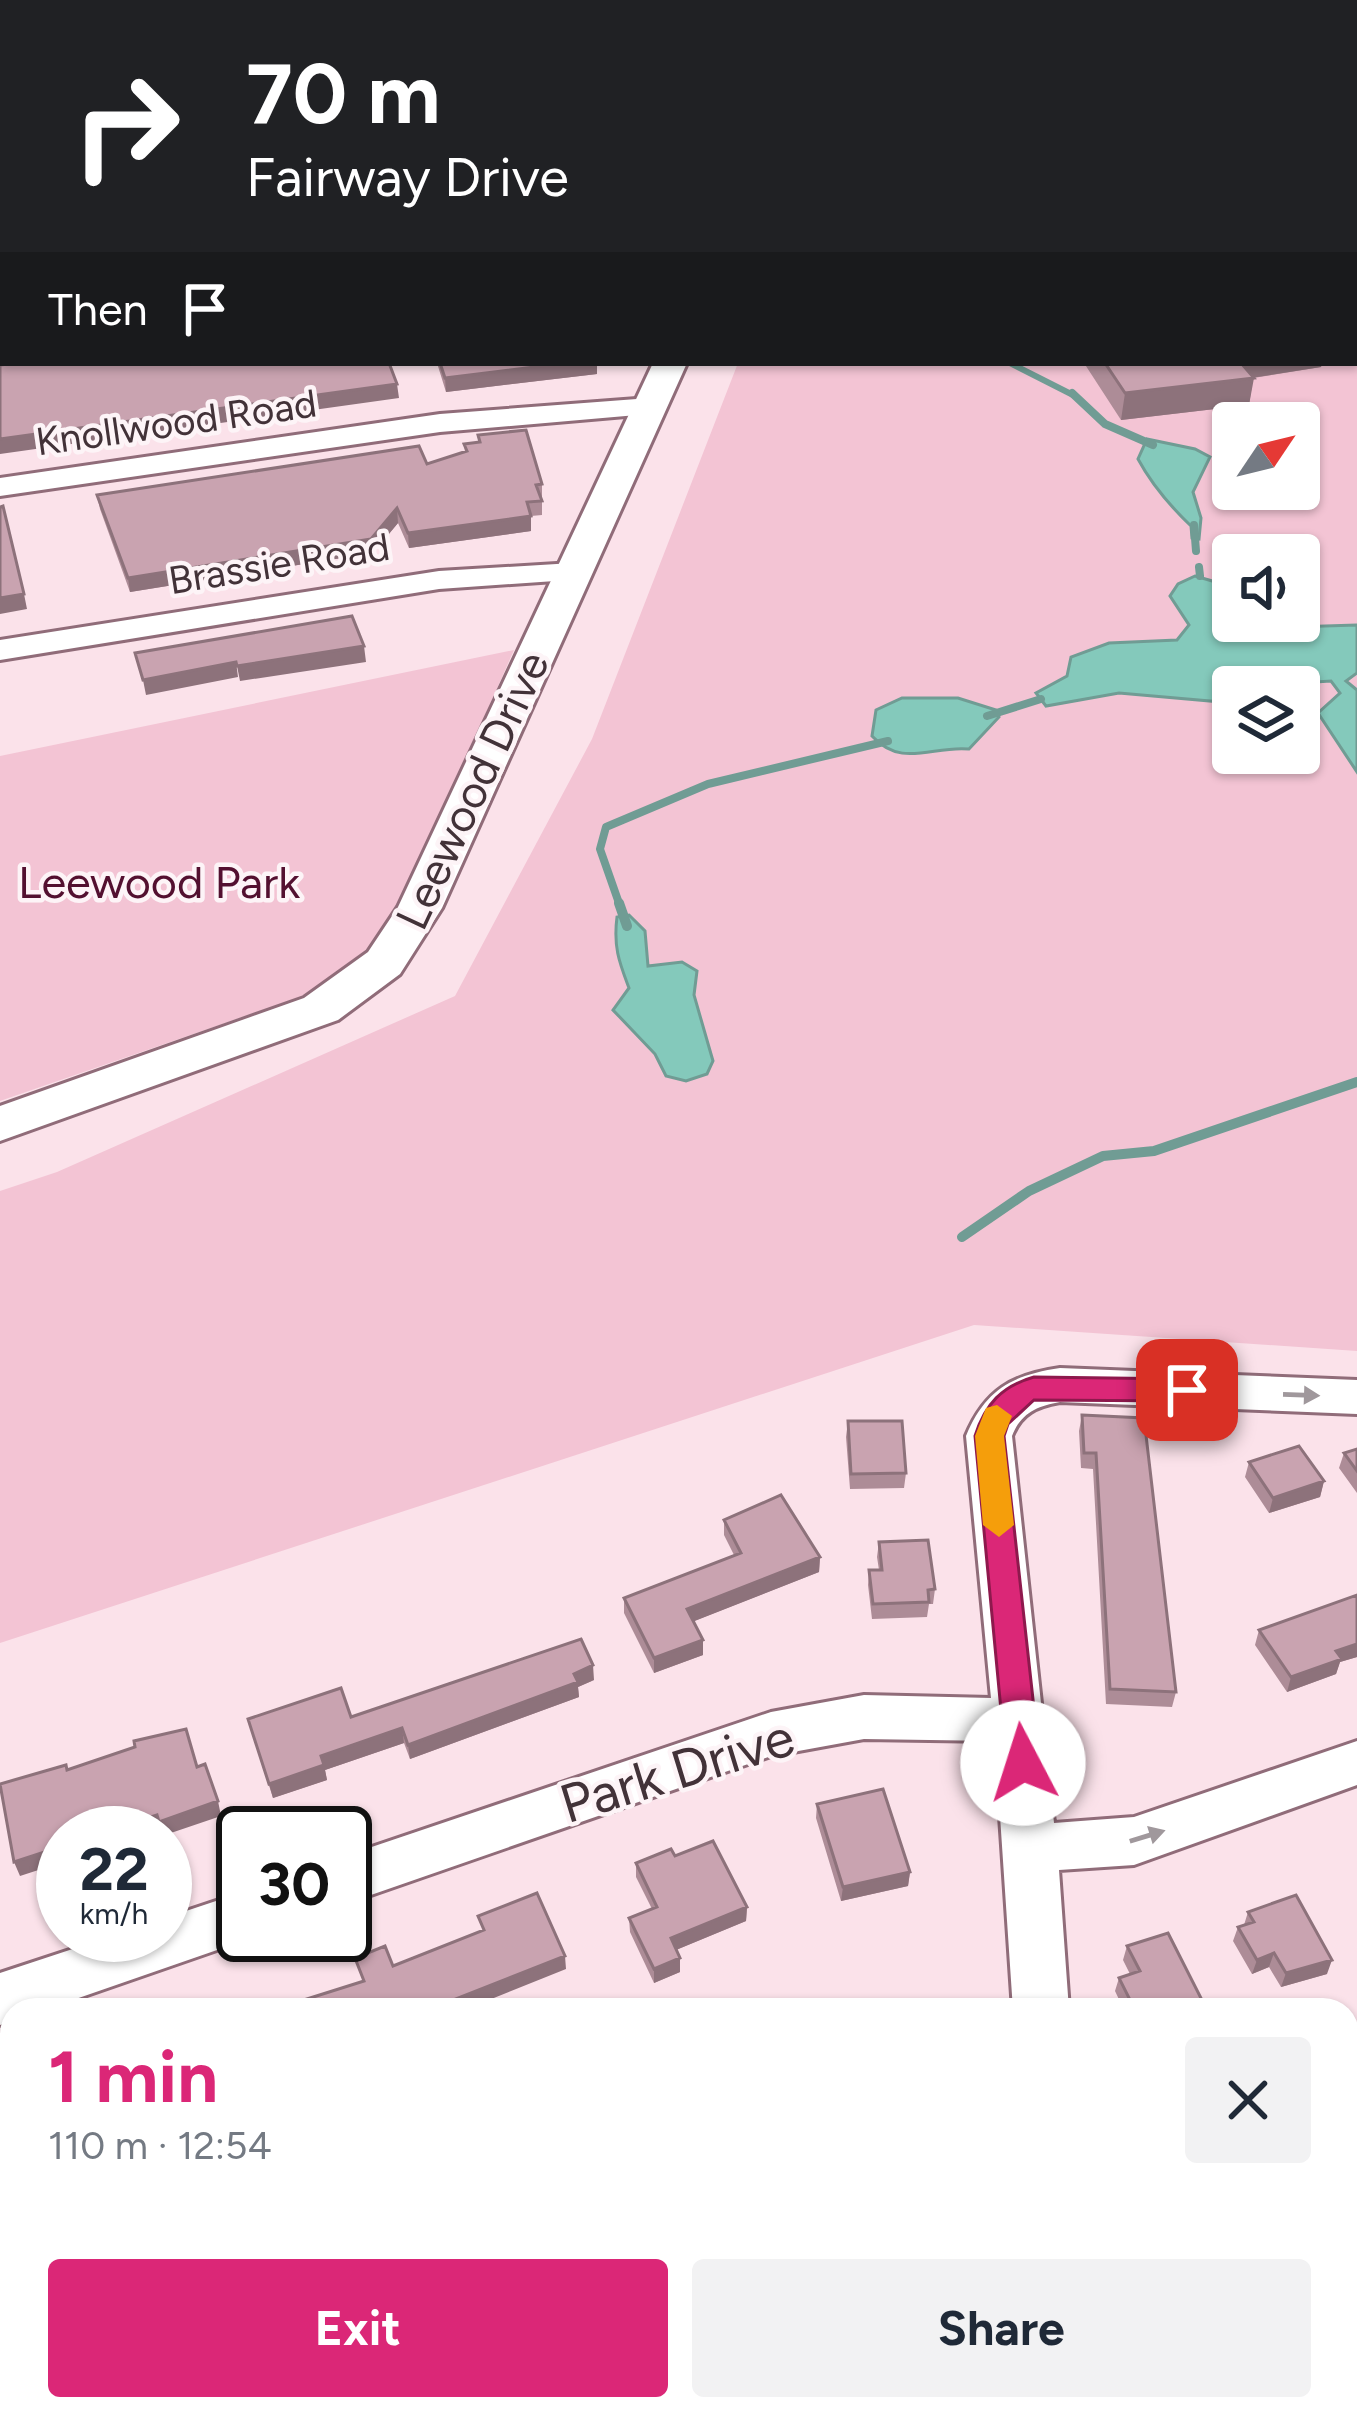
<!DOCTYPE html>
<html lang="en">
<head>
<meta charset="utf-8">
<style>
	body { margin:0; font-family:Figtree,sans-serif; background:#f2f2f3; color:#1f2937; height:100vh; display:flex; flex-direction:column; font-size:45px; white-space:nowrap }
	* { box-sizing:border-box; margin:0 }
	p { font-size:39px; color:#747a83 }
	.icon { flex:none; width:66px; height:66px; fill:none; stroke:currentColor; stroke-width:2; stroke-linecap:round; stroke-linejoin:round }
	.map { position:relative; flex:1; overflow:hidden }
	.panel { position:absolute; left:0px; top:1998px; width:1359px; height:423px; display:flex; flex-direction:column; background:#fff; border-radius:36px 36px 0 0; box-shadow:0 3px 9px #0004 }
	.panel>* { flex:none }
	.top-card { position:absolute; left:0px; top:0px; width:1359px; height:366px; box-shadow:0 3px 9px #0004; background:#202124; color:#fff; overflow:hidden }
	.needle { width:78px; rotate:55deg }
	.fabs { position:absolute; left:1212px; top:402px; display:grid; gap:24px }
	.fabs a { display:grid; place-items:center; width:108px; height:108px; border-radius:12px; background:#fff; box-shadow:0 3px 9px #0004; font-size:60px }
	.speed { position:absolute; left:36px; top:1806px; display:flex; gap:24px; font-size:60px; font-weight:700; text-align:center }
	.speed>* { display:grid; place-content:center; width:156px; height:156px; border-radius:50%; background:#fff; box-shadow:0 3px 9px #0004; line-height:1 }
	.speed small { font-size:30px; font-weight:400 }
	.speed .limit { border:6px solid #111; border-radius:18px; background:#fff; color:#111 }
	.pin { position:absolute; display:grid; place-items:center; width:102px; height:102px; color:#fff; margin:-51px; border-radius:24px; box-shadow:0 6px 18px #0006 }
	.me { position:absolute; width:132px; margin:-66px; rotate:355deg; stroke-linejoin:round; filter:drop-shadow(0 0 9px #0008) }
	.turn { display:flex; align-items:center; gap:42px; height:252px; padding:0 48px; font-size:54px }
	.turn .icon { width:156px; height:156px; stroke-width:2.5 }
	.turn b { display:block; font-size:84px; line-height:102px }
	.then { display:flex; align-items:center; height:114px; padding:0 48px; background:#0003; gap:24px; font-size:45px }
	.round { display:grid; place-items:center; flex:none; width:126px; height:126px; border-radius:12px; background:#f2f2f3 }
	.headline { display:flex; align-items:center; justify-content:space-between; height:204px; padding:0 48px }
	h1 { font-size:72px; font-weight:700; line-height:90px; color:#db2777 }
	.action { display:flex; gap:24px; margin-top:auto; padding:24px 48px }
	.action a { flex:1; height:138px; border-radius:12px; background:#db2777; color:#fff; font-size:48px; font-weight:700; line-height:138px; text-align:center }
	.action a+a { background:#f2f2f3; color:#1f2937 }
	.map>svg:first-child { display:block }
	.green { fill:#f3c4d4; fill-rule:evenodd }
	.water { fill:#84c9bb; stroke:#709c94; stroke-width:3 }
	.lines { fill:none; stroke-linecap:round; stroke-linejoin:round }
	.stream-far2 { stroke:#709c94; stroke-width:6 }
	.stream-far1 { stroke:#709c94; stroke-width:8 }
	.stream { stroke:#709c94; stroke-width:10 }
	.minor-casing { stroke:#906c79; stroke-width:6 }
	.tertiary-casing { stroke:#906c79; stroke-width:6 }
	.primary-casing { stroke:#36766d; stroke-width:6 }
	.trunk-casing { stroke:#36766d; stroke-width:6 }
	.minor { fill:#fff; fill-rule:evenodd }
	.tertiary { fill:#fff; fill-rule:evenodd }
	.primary { fill:#82c2b8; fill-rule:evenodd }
	.trunk { fill:#58aea0; fill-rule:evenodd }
	.wall { fill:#ad8c97 }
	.shaded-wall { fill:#8d727b }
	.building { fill:#c9a3b0; stroke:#8d727b; stroke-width:3 }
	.oneway { fill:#a0989c }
	.route { fill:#db2777; stroke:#8e194d; stroke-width:3 }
	.slow { fill:#f59e0b }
	.labels { text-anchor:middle; stroke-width:9; stroke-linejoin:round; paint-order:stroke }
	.far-street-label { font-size:39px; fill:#423238; stroke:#fdf4f7 }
	.street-label { font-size:45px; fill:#423238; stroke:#fdf4f7 }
	.park-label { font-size:45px; fill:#531030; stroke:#fdf4f7 }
	.near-street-label { font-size:54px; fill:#423238; stroke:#fdf4f7 }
</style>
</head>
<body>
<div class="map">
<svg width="1357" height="2420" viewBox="0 0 1357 2420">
	<rect width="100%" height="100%" fill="#fbe2ea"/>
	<path class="green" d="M1357,64V1351L974,1325L0,1643V1191L57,1172L455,996L592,739L738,363H1356ZM1233,423H1299V489H1233ZM1233,555H1299V621H1233ZM1233,687H1299V753H1233Z
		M514,650L395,920L332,986L0,1101V756Z"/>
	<path class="water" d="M1147,439L1195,449L1210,457L1193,492L1201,518L1199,539L1192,538L1191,526C1169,505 1152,485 1138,459Z
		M1195,576L1233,587V621L1293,627L1357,625V673L1346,681L1357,690V772L1318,713L1340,693L1331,681L1233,687V703L1119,693L1046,706L1036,693L1067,676L1071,657L1109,643L1177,640L1189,625L1170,596L1178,584Z
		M902,698H958L996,710L999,717L969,749C933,745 902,769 872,736L876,710Z
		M629,915L645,931L648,966L682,962L697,971L694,995L713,1061L707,1074L686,1081L666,1076L655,1054L613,1010L629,988C620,964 613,948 617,917Z"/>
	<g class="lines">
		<path class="stream-far2" d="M1010,363L1075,396"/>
		<path class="stream-far1" d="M1072,393L1105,424L1153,445
			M1194,525L1196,551
			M1199,567L1200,576
			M987,716L1041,699
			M620,906L600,849L606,827L708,784L888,741"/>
		<path class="stream" d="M619,903L627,926
			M962,1237L1029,1191L1103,1156L1154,1151L1357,1082"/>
		<g class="minor-casing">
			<path id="minor" d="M0,229H3V245H0Z
				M0,340H3L0,357Z
				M650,398L660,401L664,407L660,413L440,432L0,496V478L440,414Z
				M573,563L589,572L584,579L439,589L0,660V640L439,571Z
				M1060,1368L1357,1380V1414L1060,1402C1037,1406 1021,1413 1012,1436L1054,1823L1134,1817L1357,1741V1785L1134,1865L1059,1870L1069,2010H1013L995,1741L864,1739L771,1756L345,1904V1856L771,1712L864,1695L991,1698L966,1436C985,1390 1012,1375 1060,1368Z
				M243,1892V1935H260L44,2010H12V2021L0,2025V1973L115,1935H165V1918Z"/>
		</g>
		<g class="tertiary-casing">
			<path id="tertiary" d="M653,363H687L442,908L400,974L338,1020L0,1141V1106L304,998L368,952L398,907Z"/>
		</g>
		<g class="primary-casing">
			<path id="primary" d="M1357,2298V2394L1347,2398V2302Z
				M1116,2409H1240L1235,2420H1111Z"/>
		</g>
		<g class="trunk-casing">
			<path id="trunk" d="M0,72H3V94H0Z"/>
		</g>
		<use href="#minor" class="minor"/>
		<use href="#tertiary" class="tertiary"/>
		<use href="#primary" class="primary"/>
		<use href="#trunk" class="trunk"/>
	</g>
	<path class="wall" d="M437,363H597V374L446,392Z
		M1084,363H1322L1321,367L1253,378L1249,405L1121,420Z
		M478,435L542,484V515L531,516V531L409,548L398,523L373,553L130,592L100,509L97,495L427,464L465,452L464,444L478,442Z
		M1082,1415L1144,1418L1176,1692L1172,1707L1106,1704L1093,1469L1081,1468L1079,1431Z
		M848,1421L906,1473L904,1488L850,1489L846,1437Z
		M1357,1449V1493L1339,1468L1344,1453Z
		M1249,1462L1324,1481L1320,1497L1269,1513L1245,1477Z
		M724,1520L820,1557L819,1572L694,1621L703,1655L654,1673L624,1613V1598L734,1555L724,1535Z
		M879,1542L935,1589L933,1604H929L927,1617L872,1619L868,1585L869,1570H879L877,1557Z
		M1357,1595V1657L1340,1662L1336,1674L1287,1692L1255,1645L1259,1630Z
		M594,1680L578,1687L579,1697L410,1759L404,1743L325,1770L327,1780L273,1798L248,1719L351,1717Z
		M817,1804L910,1872L908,1886L841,1901L816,1818Z
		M675,1856L747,1907L746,1921L676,1950L680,1972L654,1983L630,1932L629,1918L652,1909L636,1877V1863Z
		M1248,1912L1327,1974L1281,1987L1269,1967L1252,1974L1233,1941L1238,1927L1244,1925Z
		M1127,1946L1207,2010H1124L1115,1991L1119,1978L1130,1974L1123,1960Z"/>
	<path class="shaded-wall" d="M567,363H597V374L446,392L445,378Z
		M1233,363H1322L1321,367L1238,380L1254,378L1249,405L1121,420L1125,393Z
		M397,384L399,398L0,454V439Z
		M397,508L398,523L373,553L130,592L128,578Z
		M531,516V531L409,548L408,533Z
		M24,594L27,609L0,614V598Z
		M364,646L366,662L240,681L237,666Z
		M236,662L238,677L146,695L143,680Z
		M1324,1481L1320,1497L1269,1513L1273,1498Z
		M820,1557L819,1572L687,1624V1609Z
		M703,1640V1655L654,1673V1658Z
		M1357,1644V1657L1340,1662L1336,1674L1287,1692L1291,1677L1336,1651Z
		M593,1665L594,1680L578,1687L579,1697L410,1759L408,1745Z
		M402,1728L404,1743L325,1770L327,1780L273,1798L269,1784L321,1756Z
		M218,1801L221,1816L165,1835L161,1829L149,1833H102L157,1815Z
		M63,1846V1862L20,1876L14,1862Z
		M910,1872L908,1886L841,1901L843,1887Z
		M747,1907L746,1921L671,1952V1938Z
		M1274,1953L1269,1967L1252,1974L1257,1960Z
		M565,1956L566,1969L464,2010H428Z
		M680,1958V1972L654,1983V1969Z
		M1332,1960L1327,1974L1281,1987L1286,1973Z
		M1357,2177V2187L1347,2191V2181Z
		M12,2196V2210L0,2213V2199Z
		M596,2409H612V2417L598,2420H566L565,2416Z"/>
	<path class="building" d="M0,254H3V308H0Z
		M18,363H389L397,384L0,439V365Z
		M440,363H567L445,378Z
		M1105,363H1241L1254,378L1125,393Z
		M526,430L542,484L536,485L542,501L527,502L531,516L408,533L397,508L371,539L128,578L97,495L419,446L427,464L467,451L464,444L480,442L478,435Z
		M3,506L24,594L0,598V507Z
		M352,616L364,646L237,666L236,662L143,680L135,653Z
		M1082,1415L1144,1418L1176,1692L1110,1689L1096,1453H1084Z
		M848,1421H902L906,1473L851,1474Z
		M1299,1446L1324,1481L1273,1498L1249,1462Z
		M1357,1449V1471L1344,1453Z
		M781,1495L820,1557L687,1609L703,1640L654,1658L624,1598L741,1553L724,1520Z
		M928,1540L935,1589L928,1590L929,1602L873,1604L869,1570H882L879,1542Z
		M1357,1595V1644L1336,1651L1342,1659L1291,1677L1259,1630Z
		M581,1639L593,1665L574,1674L578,1682L408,1745L402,1728L321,1756L324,1765L269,1784L248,1719L341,1688L351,1717Z
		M186,1729L197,1767L205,1764L218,1801L159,1822L157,1815L102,1833H63V1846L14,1862L0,1784L66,1765L67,1770L135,1747L134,1741Z
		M883,1789L910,1872L843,1887L817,1804Z
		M713,1841L747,1907L671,1938L680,1958L654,1969L629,1918L657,1907L636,1863L671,1849L675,1856Z
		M537,1893L565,1956L428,2010H272L364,1981L355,1958L385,1946L393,1966L484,1930L478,1916Z
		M1296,1895L1332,1960L1286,1973L1274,1953L1257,1960L1238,1927L1254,1922L1248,1912Z
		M1168,1933L1207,2010H1135L1119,1978L1140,1971L1127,1946Z
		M12,2093V2196L0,2199V2096Z
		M1357,2099V2177L1347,2181V2103Z
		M216,2409H285L286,2420H175Z
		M398,2409H596L565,2416L566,2420H400Z"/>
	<defs><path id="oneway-solid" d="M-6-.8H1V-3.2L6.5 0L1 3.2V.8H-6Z" transform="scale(3)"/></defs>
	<g class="oneway">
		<use href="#oneway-solid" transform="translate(1301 1395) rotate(2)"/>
		<use href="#oneway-solid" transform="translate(1147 1836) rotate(-17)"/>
	</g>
	<path class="route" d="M1034,1377L1187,1379L1202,1390L1187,1401L1034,1400L1008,1424L1004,1436L1040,1763L1035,1773L1023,1777L1011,1773L1006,1763L975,1436C985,1404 1002,1386 1034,1377Z"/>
	<path class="slow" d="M997,1405L1012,1416L1004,1436L1014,1525L999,1537L983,1525L975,1436L986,1408Z"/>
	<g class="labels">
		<g class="far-street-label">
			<text transform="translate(176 422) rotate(-8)" y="14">Knollwood Road</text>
			<text transform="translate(279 563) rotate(-9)" y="14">Brassie Road</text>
		</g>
		<g class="street-label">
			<text transform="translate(472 790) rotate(-65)" y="16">Leewood Drive</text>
		</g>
		<g class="park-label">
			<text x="159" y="898">Leewood Park</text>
		</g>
		<g class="near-street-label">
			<text transform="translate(677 1770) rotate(-17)" y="19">Park Drive</text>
		</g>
	</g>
</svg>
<div class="fabs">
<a><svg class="needle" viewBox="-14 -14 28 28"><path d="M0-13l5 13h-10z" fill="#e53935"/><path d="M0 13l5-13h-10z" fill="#747a83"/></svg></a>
<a><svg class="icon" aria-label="sound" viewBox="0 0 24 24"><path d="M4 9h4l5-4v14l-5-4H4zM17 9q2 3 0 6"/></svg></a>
<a><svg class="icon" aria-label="layers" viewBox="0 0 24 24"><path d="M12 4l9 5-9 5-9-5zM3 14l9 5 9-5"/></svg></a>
</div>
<div class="speed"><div>22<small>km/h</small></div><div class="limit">30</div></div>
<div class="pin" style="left:1187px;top:1390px;background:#d93025"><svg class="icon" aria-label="arrive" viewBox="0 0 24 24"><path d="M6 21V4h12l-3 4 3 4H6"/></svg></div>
<svg class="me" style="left:1023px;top:1763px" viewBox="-20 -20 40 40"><circle r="19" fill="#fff"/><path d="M0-13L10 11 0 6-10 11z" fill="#db2777"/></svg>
<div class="top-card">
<div class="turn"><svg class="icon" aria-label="right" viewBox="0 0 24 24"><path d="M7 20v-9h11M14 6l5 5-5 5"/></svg><div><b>70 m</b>Fairway Drive</div></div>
<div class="then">Then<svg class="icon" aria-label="arrive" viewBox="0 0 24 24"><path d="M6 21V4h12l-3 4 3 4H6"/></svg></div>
</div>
<section class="panel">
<div class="headline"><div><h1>1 min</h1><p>110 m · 12:54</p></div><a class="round"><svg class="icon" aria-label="close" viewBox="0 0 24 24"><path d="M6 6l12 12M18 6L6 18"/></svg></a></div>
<div class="action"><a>Exit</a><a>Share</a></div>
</section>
</div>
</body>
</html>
